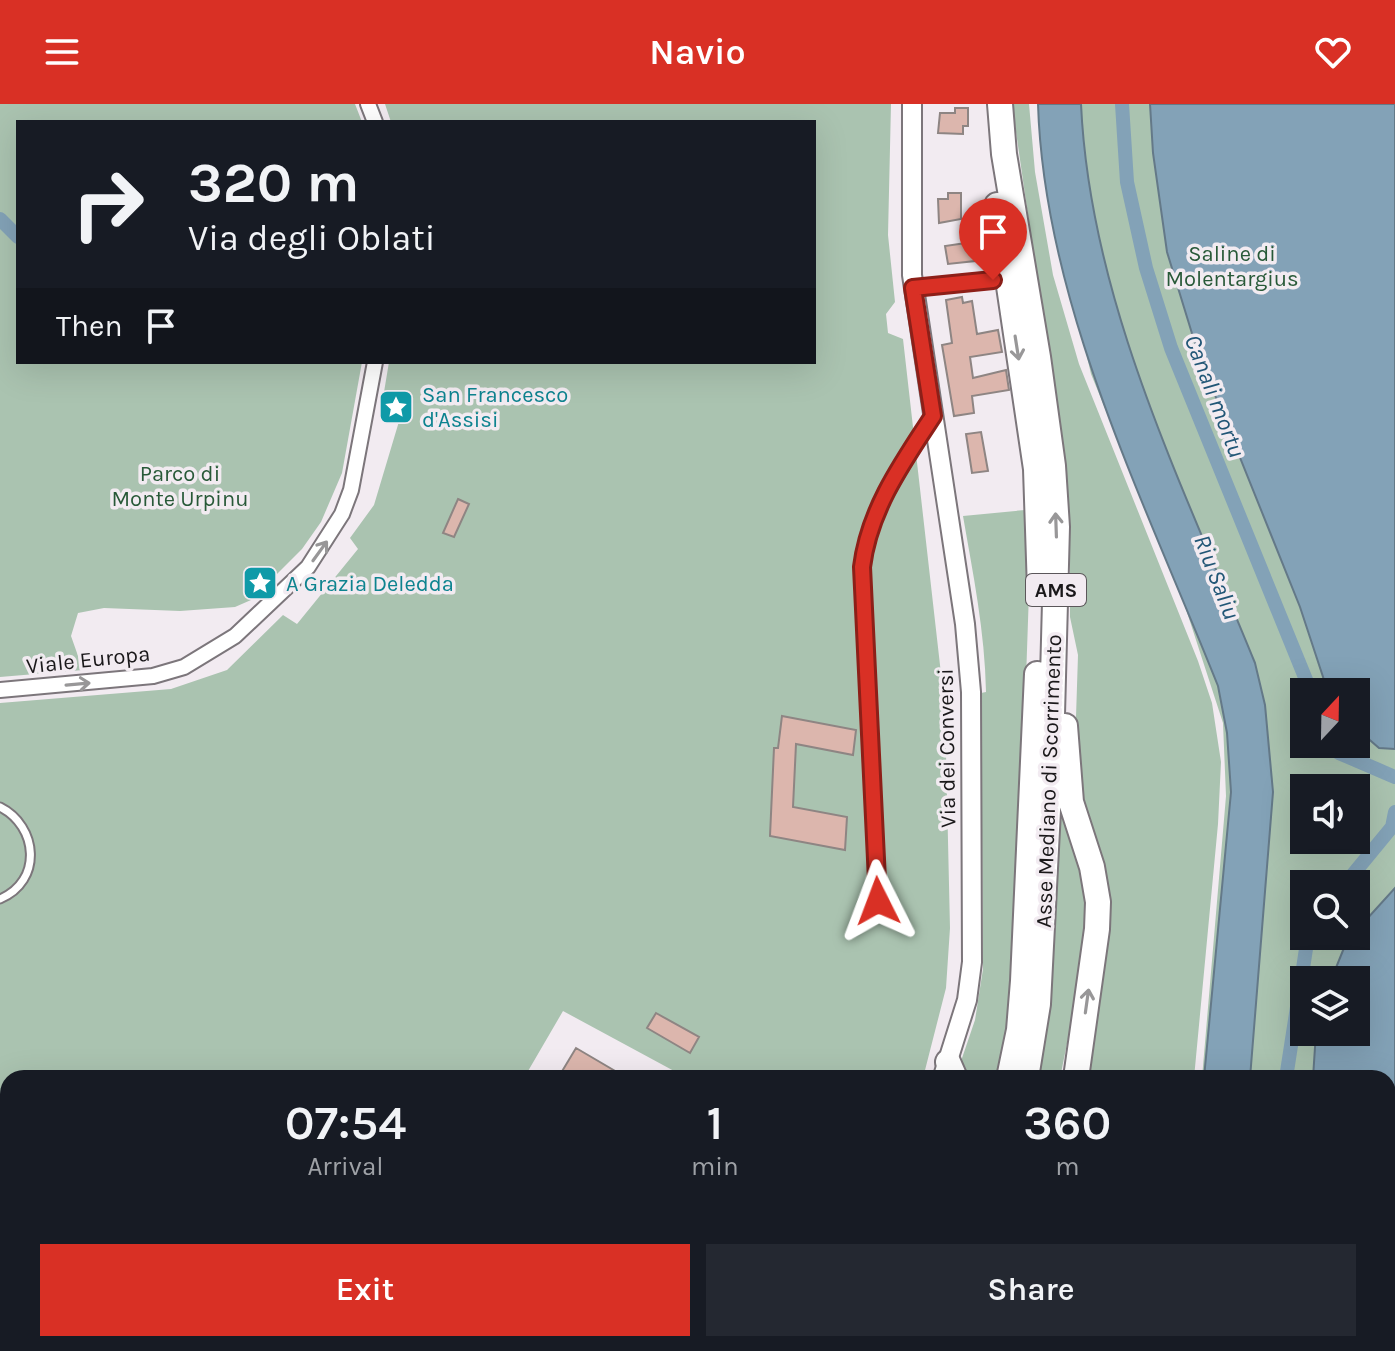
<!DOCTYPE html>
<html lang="en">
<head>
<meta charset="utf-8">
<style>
	body { margin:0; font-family:Karla,sans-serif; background:#242831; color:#f1f3f6; height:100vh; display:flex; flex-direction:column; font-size:30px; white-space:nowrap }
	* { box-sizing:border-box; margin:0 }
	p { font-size:26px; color:#9ea1a6 }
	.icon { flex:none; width:44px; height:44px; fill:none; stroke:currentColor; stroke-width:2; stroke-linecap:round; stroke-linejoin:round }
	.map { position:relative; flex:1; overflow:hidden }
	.details { position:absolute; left:0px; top:966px; width:1396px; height:282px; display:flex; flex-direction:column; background:#171b24; border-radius:24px 24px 0 0; box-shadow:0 8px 32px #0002 }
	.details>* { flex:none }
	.top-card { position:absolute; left:16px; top:16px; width:800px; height:244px; border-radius:0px; box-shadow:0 8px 32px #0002; background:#171b24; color:#f1f3f6; overflow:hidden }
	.needle { width:52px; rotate:22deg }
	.controls { position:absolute; left:1290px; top:574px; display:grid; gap:16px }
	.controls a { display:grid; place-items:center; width:80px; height:80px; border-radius:0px; background:#171b24; box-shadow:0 8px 32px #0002; font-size:40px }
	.pin { position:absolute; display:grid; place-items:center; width:68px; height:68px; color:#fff; margin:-82px -34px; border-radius:50% 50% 50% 0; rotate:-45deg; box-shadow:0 0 8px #0007 }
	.pin .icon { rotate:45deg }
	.me { position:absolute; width:88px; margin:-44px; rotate:357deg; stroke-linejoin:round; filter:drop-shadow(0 0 6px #0008) }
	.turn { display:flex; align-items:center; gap:28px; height:168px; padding:0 40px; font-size:36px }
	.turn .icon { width:104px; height:104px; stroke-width:2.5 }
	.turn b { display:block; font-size:56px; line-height:68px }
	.then { display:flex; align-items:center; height:76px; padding:0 40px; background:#0003; gap:16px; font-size:30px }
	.eta { display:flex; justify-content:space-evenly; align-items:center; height:136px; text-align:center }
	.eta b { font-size:48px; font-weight:600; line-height:56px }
	.button { display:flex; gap:16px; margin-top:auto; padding:16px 40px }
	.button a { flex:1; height:92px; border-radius:0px; background:#d93025; color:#fff; font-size:32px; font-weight:600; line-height:92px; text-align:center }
	.button a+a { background:#242831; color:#f1f3f6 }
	header { display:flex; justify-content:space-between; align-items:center; height:104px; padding:0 40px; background:#d93025; color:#fff; font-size:36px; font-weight:600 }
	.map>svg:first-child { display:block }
	.green { fill:#aac3b0; fill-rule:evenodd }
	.sand { fill:#eee4bf }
	.water { fill:#83a2b7; stroke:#647988; stroke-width:2 }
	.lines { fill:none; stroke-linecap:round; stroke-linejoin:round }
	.canal { stroke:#83a2b7; stroke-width:14 }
	.building { fill:#dcb6ad; stroke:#8e8583; stroke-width:2 }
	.service-casing { stroke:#7c767b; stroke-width:11 }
	.minor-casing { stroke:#7c767b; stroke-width:18 }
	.tertiary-casing { stroke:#7c767b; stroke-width:22 }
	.trunk-casing { stroke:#7c767b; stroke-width:28 }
	.service { stroke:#fff; stroke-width:7 }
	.minor { stroke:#fff; stroke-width:14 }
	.tertiary { stroke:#fff; stroke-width:18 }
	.trunk { stroke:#fff; stroke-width:24 }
	.oneway { stroke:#989798 }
	.route-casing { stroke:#8d1f18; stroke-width:20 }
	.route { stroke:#d93025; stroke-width:14 }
	.labels { text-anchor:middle; stroke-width:7; stroke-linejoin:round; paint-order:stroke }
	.shield { fill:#f2ebf1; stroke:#5b575a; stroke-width:2 }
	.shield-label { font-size:20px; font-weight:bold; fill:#1a181a }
	.park-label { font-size:22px; fill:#285938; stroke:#f2ebf1 }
	.culture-label { font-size:22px; fill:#0d838f; stroke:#f2ebf1; text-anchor:start }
	.street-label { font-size:22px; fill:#1a181a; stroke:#f2ebf1 }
	.water-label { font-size:24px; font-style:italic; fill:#215676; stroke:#f2ebf1 }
</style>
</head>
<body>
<header><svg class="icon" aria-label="menu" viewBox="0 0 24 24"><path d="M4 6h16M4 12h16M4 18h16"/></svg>Navio<svg class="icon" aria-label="heart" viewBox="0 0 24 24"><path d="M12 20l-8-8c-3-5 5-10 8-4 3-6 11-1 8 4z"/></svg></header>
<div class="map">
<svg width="1395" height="1247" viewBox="0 0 1395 1247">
	<rect width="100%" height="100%" fill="#f2ebf1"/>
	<path class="green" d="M0,0H355L362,18H18V258H362L342,369L321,418L302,445L251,496L235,503L180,507L104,504L78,509L71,532L83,566L0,573Z
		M385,0H891L888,131L895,198L886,210L888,229L903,235L945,605L950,824L946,884L923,974H687L563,907L524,974H8V1240H382L378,1247H0V599L171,585L227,566L283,511L297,520L358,445L350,434L374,401L406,294L384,288L389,258H814V18H391Z
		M1012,0H1029L1035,68L1053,171L1079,260L1198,557L1212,599L1221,658L1218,720L1194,974H1085L1092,931L1085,719L1075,644L1078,551L1070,513V443L1064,362Z
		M1038,0H1395V1247H1128L1136,1240H1388V974H1202L1226,692L1223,619L1183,496L1091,270L1062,146ZM1304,588H1356V640H1304ZM1304,684H1356V736H1304ZM1304,780H1356V832H1304ZM1304,876H1356V928H1304Z
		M1025,406L1029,488L1024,633L1006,940L998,974H964L960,960L975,916L983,865L981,589L986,588C985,528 973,470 963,412Z
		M1060,684L1090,785L1085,851L1060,974H1034Z
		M508,1240H822L818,1247H503Z"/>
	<path class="sand" d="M1003,1240H1136L1128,1247H998Z"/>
	<path class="water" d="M1038,0H1081C1090,197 1182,379 1255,559L1265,601L1273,688L1250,974H1204L1231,688L1227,629L1218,582C1145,398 1044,200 1038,0Z
		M1150,0H1395V645L1379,644L1356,624V588H1328L1300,503L1198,249L1167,148L1153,49Z
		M1395,784V1247H1279L1282,1240H1388V974H1313L1316,928H1356V876H1331L1346,839L1356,832V827Z"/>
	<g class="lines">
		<path class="canal" d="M1122,0L1127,78L1146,164L1171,244L1311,588
			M0,115L18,133
			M1326,640L1339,649L1395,673
			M1345,780L1392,723L1395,708
			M1286,974L1308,832
			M1242,1247L1244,1240"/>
	</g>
	<path class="building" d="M955,4H968V22H963V30L938,29L940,9H955Z
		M948,89H961V115L939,119L938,95H948Z
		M973,138L975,157L948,160L945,142Z
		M962,193L963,199L972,197L977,230L998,226L1002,248L970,253L973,274L1006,266L1009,286L972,292L974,309L954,312L942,241L952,239L946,196Z
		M981,328L988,367L972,369L966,330Z
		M458,395L469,400L454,433L443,429Z
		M782,612L856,626L853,651L796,640L793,703L847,713L845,746L770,732L774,644H778Z
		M656,909L699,933L690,949L647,924Z
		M576,944L627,974H558Z"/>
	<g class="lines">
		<g class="service-casing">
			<path id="service" d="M0,703C38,722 43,777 0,795"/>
		</g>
		<g class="minor-casing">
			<path id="minor" d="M368,0L375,18
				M913,184L993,176
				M0,586L153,572L184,563L235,532L308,463L342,410L351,386L375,258
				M878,797L862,463C869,406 903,359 933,312"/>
		</g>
		<g class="tertiary-casing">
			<path id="tertiary" d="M912,0V171L965,520L971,588L972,858L967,896L944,969
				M836,1247L841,1240"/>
		</g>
		<g class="trunk-casing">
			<path id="trunk" d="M1000,0L1004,50L1038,253L1053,362L1057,423L1051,648L1038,900L1026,974
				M997,101L1036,365L1040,486
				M1065,622L1071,698L1092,763L1098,798L1097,825L1076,974
				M948,958L955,974
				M1009,974L1019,926L1023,877L1037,570
				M904,1247L908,1240
				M924,1247L928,1240
				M973,1247L977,1240"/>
		</g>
		<use href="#service" class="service"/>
		<use href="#minor" class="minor"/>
		<use href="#tertiary" class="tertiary"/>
		<use href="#trunk" class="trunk"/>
	</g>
	<defs><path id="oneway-shaft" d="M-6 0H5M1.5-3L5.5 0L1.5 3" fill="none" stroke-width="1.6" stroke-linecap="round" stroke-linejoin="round" transform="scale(2)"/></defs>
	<g class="oneway">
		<use href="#oneway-shaft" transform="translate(1017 244) rotate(81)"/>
		<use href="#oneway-shaft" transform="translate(1056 421) rotate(-92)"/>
		<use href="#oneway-shaft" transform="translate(320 447) rotate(-54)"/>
		<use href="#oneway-shaft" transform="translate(78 580) rotate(-5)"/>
		<use href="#oneway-shaft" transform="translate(1087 897) rotate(-82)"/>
	</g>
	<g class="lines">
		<g class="route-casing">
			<path id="route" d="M878,797L862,463C869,406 902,359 933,312L913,184L993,176"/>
		</g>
		<use href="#route" class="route"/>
	</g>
	<defs>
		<g id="sight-square" transform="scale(1.8)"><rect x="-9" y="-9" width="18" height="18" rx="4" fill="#0f9aa8" stroke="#f2ebf1"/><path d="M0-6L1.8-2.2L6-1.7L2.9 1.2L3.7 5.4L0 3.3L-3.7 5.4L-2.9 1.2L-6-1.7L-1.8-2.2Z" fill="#fff"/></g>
	</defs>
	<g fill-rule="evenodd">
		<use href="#sight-square" x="396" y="303"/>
		<use href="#sight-square" x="260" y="479"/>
	</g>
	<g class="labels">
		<rect class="shield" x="1026" y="470" width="60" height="32" rx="6"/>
		<g class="shield-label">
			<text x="1056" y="493">AMS</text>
		</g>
		<g class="park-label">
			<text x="1232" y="157">Saline di<tspan x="1232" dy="25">Molentargius</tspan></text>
			<text x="180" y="377">Parco di<tspan x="180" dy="25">Monte Urpinu</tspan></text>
		</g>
		<g class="culture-label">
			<text x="422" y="298">San Francesco<tspan x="422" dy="25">d'Assisi</tspan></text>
			<text x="286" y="487">A Grazia Deledda</text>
		</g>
		<g class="street-label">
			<text transform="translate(88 555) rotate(-6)" y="8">Viale Europa</text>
			<text transform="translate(946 644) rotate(-91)" y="8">Via dei Conversi</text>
			<text transform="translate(1048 677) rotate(-88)" y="8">Asse Mediano di Scorrimento</text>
		</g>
		<g class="water-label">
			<text transform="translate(1215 292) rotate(69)" y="8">Canali mortu</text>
			<text transform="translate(1217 473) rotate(69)" y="8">Riu Saliu</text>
		</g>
	</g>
</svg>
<div class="controls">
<a><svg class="needle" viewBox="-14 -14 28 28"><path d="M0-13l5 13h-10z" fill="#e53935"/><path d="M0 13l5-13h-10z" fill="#9ea1a6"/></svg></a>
<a><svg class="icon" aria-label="sound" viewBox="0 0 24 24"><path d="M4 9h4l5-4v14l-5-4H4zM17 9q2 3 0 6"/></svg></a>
<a><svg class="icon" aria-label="search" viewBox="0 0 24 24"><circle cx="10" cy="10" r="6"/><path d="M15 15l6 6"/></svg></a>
<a><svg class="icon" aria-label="layers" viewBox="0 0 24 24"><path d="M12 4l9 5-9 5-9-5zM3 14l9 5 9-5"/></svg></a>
</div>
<div class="pin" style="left:993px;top:176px;background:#d93025"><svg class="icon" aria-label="arrive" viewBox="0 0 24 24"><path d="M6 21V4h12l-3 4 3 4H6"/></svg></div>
<svg class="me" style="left:878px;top:797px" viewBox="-20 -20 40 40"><path d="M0-17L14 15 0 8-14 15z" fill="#d93025" stroke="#fff" stroke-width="4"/></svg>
<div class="top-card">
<div class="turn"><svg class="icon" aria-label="right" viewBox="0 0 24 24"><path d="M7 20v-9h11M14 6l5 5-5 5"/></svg><div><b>320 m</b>Via degli Oblati</div></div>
<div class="then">Then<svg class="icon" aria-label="arrive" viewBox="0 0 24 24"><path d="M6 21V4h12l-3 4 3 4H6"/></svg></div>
</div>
<section class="details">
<div class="eta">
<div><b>07:54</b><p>Arrival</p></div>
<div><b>1</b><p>min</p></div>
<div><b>360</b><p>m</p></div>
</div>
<div class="button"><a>Exit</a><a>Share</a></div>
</section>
</div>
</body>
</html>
